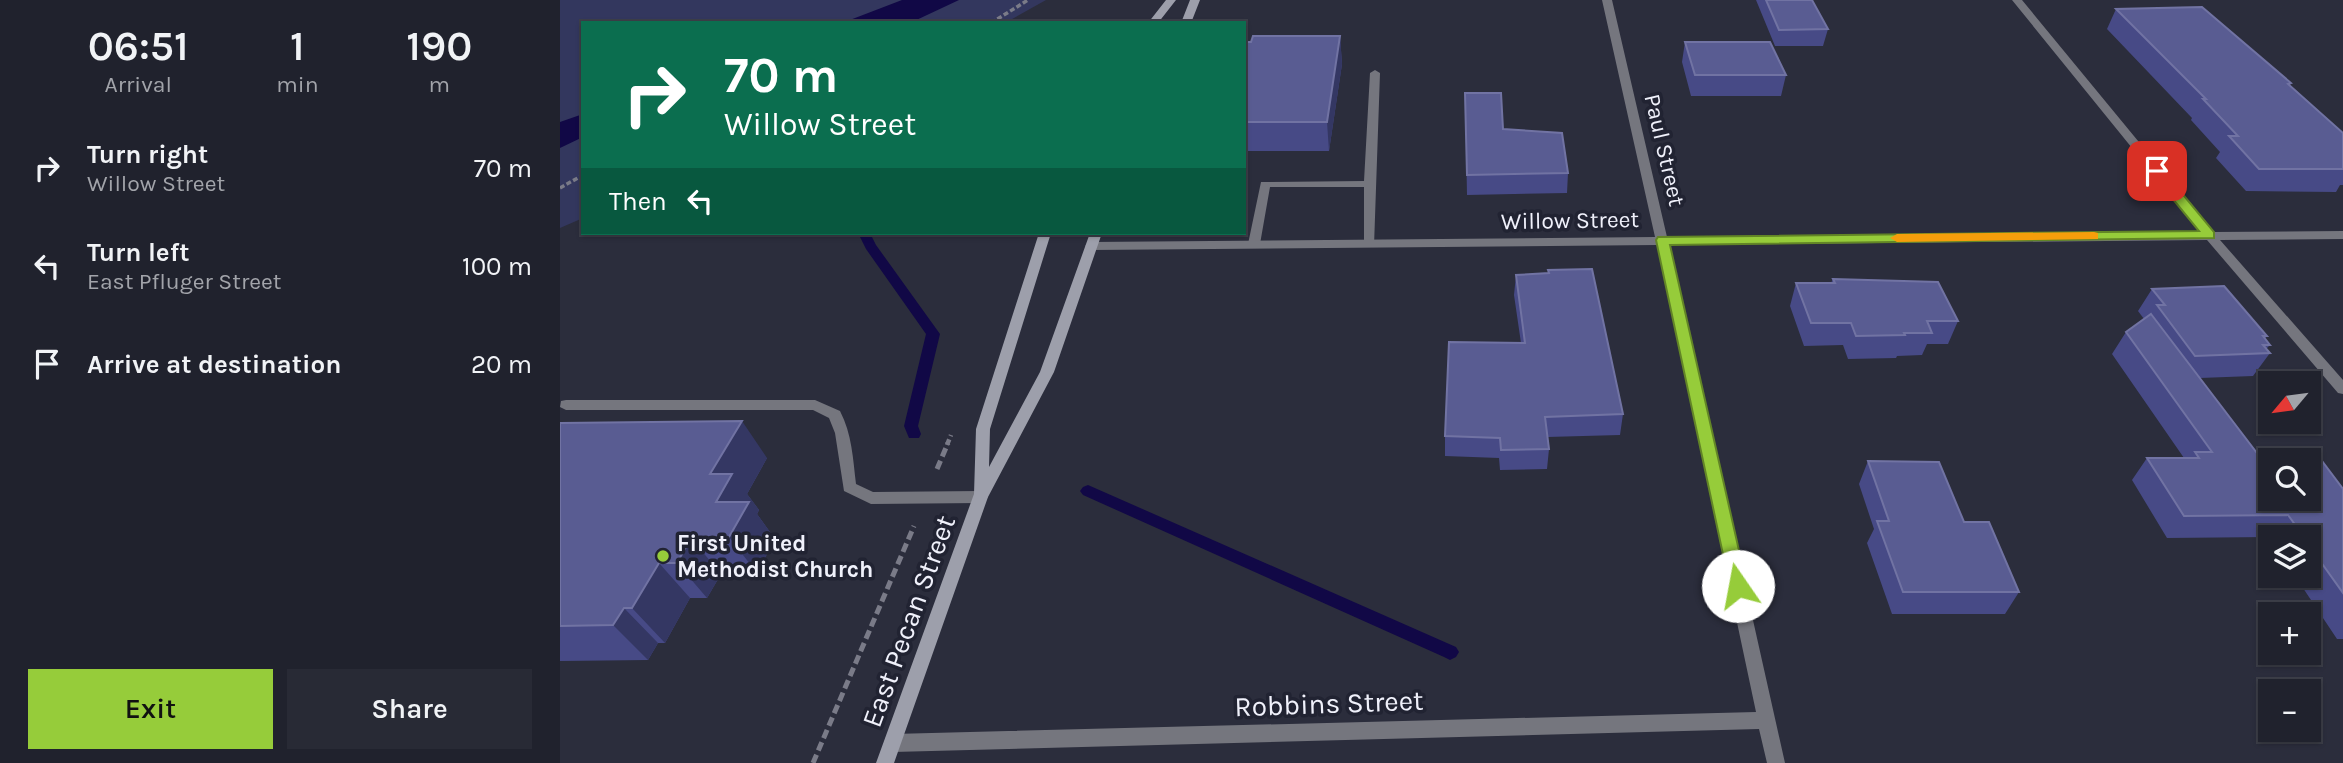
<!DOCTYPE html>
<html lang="en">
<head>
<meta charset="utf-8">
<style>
	body { margin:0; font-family:Karla,sans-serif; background:#282a35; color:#f1f3f6; height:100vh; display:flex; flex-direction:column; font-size:26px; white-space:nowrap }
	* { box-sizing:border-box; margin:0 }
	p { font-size:23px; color:#a2a4aa }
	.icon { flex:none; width:38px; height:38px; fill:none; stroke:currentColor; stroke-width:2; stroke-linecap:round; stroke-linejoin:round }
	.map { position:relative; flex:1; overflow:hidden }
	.details { display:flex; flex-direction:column; background:#20222d; width:560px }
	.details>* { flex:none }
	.guide { position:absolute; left:21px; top:21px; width:665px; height:214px; border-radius:0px; box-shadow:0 2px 5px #0004,0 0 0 2px #3d3f49; background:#0b6e4f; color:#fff; overflow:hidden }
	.needle { width:46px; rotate:241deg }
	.fabs { position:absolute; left:1698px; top:371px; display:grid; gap:14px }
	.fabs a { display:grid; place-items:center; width:63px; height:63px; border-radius:0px; background:#20222d; box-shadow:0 2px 5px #0004,0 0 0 2px #3d3f49; font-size:35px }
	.pin { position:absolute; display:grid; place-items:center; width:60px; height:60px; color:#fff; margin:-30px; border-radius:14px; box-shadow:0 4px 10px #0006 }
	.me { position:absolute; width:77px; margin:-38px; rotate:348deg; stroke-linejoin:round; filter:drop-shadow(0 0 5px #0008) }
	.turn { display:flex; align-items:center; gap:24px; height:147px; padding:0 28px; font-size:32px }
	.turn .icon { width:91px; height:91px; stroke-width:2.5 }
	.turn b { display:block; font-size:49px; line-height:60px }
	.then { display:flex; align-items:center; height:66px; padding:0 28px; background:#0003; gap:14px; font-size:26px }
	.eta { display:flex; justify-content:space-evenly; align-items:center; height:119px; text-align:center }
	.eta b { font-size:42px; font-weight:600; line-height:49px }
	.action { display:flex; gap:14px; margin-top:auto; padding:14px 28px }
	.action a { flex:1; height:80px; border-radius:0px; background:#96cc3a; color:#111; font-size:28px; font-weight:600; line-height:80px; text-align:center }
	.action a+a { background:#282a35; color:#f1f3f6 }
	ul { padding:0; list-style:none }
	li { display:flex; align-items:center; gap:21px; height:98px; padding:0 28px }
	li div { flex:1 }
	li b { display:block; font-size:26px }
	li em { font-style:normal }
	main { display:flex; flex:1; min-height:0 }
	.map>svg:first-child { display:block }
	.green { fill:#33375e }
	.water { fill:#110846 }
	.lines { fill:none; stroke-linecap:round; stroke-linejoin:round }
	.stream { fill:#110846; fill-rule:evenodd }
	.path-far2 { stroke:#7a7b88; stroke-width:3.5; stroke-dasharray:5 2.5; stroke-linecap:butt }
	.path-far1 { stroke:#7a7b88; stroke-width:4.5; stroke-dasharray:6 3.5; stroke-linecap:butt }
	.path { stroke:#7a7b88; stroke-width:5; stroke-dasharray:9 4.5; stroke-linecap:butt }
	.lane { fill:#75767e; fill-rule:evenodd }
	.street { fill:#75767e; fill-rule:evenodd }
	.secondary { fill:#9d9fab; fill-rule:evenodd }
	.wall { fill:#474a86 }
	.shaded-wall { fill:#343763 }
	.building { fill:#595c92; stroke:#7173a3; stroke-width:2; fill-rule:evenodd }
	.route { fill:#96cc3a; stroke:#628526; stroke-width:2 }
	.slow { fill:#f59e0b }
	.poi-dot { fill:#96cc3a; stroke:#212332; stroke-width:2.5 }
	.labels { text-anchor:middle; stroke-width:7; stroke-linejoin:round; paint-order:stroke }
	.street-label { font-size:23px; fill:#f0f1fb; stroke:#212332 }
	.poi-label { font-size:23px; font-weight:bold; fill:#f0f1fb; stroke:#212332; text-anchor:start }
	.near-street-label { font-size:28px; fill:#f0f1fb; stroke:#212332 }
</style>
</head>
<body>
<main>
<section class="details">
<div class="eta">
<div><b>06:51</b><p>Arrival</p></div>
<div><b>1</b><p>min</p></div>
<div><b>190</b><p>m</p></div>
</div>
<ul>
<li><svg class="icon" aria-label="right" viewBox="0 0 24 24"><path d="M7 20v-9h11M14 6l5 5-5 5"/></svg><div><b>Turn right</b><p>Willow Street</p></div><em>70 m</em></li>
<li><svg class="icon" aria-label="left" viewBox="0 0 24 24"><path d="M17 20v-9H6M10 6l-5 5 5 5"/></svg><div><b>Turn left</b><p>East Pfluger Street</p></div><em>100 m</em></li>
<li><svg class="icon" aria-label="arrive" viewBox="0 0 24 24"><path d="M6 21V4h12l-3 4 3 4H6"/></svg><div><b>Arrive at destination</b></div><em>20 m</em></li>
</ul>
<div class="action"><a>Exit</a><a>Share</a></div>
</section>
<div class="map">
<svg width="1783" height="763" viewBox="0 0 1783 763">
	<rect width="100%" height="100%" fill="#2b2d3c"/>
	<path class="green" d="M0,0H486L445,23H23V218L0,228Z"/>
	<path class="water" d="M342,0H399L350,23H282Z
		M23,114V137L0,148V122Z"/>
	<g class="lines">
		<path class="stream" d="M298,233H310L316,245L380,334L358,426L361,434L359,438H349L344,426L366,334L306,249Z
			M528,485L896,647L899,652L896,657L890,660L884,657L523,495L520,491L523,487Z"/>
		<path class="path-far2" d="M431,23L468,0
			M0,188L23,175"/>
		<path class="path-far1" d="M387,445L391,435"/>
		<path class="path" d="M377,469L388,443
			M253,763L354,526"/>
		<path class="lane" d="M815,70L820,73L814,246H806L804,243V187H710L700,244L694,248L690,247L688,244L701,182L804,181L810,73Z
			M6,400H255L280,411C292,434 293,459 296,484L313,492L420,491L425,493L428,497L425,501L420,503L311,504L284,491L275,433L269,418L253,410H6L0,407L1,401Z"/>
		<path class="street" d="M1042,0H1052L1107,237L1641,233L1452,0H1462L1653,232L1783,231V239L1660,240L1783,380V394L1778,393L1647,240L1109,245L1225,763H1207L1199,729L333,752L326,749L324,743L326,737L333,734L1196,712L1097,245L531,250L525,246L531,242L1095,237Z"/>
		<path class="secondary" d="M606,0H616L598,23H588Z
			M630,0H640L631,23H621Z
			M479,233H491L430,429L429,467L480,372L530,233H542L494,372L428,497L334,763H316L414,494L416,429Z"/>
	</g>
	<path class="wall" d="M1196,0H1252L1268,29L1263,46H1215Z
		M1556,9L1731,83L1730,85L1783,133V185H1780L1776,192L1686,191L1656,158L1660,152L1631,120L1632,118L1547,29Z
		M780,36L782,64L769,151H684V42Z
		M1125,42L1226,75L1221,96H1131L1122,62Z
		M905,93L943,129L1008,173L1007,193L907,195Z
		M988,270L1063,414L1060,435L987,437L989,449L987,469L940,470L939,458L885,456V436L961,343L954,295L956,275L988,274Z
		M1273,279L1398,321L1388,344H1367L1362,355L1337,356L1336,358L1288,359L1283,345L1244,346L1230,306L1236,283H1271Z
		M1592,289L1707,336L1705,339L1710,345L1706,349L1710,353L1693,376L1640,378L1700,457L1783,489V639H1777L1735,576H1748V537H1710V538L1709,537L1607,538L1572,480L1587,458H1624L1552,354L1566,332L1584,319L1578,311Z
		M0,423L207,458L187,494L199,510L197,514L215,539L197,573L161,574L147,598H130L105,643H98L88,660L0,661Z
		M1308,461L1404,522L1459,592L1445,614H1332L1307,543L1314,529L1299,484Z"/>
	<path class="shaded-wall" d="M780,36L782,64L769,151L767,122Z
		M182,421L207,458L187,494L199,510L197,514L215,539L197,573L169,537L156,502L150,474Z
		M131,538L161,574L147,598L117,563Z
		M99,563L130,598L105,643L72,608Z
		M64,608L98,643L88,660L53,625Z"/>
	<path class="building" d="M1206,0H1252L1268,29L1219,30Z
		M1642,7L1731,83L1728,84L1783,133V169H1699L1669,136H1678L1643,99H1646L1556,9Z
		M693,36H780L767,122H684V42H691Z
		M1125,42H1210L1226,75H1135Z
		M905,93H941L943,129L1002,133L1008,173L907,175Z
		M1032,269L1063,414L985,417L989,449L941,450L940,438L885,436L889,342L965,343L956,275L989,273L988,270Z
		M1273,279L1378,282L1398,321H1367L1372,333H1344L1345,335L1296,336L1291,323H1251L1236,283H1275Z
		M1664,286L1707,336H1703L1710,345H1703L1710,353L1635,356L1597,305H1605L1592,289Z
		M1591,314L1700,457H1759L1783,489V593L1748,544V537H1744L1728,515L1624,516L1587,458H1639L1635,452H1652L1566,332ZM1710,460H1748V499H1710Z
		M182,421L150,474H172L156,502H189L169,537L131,538L117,563H99L72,608H64L53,625L0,626V423Z
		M1308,461L1379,462L1404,522H1429L1459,592H1343L1317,521H1329Z"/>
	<path class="route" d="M1597,167L1601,168L1654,232V238L1110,245L1187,586L1184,592L1178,594L1171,592L1096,240L1098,237L1639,231L1590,171Z"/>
	<path class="slow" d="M1534,232L1538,233V239L1337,242L1330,238L1337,234Z"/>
	<circle class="poi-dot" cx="103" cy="556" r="7"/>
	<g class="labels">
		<g class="street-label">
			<text transform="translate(1105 150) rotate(77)" y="8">Paul Street</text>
			<text transform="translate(1010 220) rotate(-1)" y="8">Willow Street</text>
		</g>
		<g class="poi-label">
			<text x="117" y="551">First United<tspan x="117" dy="26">Methodist Church</tspan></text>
		</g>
		<g class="near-street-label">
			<text transform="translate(348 621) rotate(-70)" y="10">East Pecan Street</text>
			<text transform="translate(769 703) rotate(-2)" y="10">Robbins Street</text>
		</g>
	</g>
</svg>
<div class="fabs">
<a><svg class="needle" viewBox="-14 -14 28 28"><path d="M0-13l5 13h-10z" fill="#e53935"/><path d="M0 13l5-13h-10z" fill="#a2a4aa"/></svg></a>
<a><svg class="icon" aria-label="search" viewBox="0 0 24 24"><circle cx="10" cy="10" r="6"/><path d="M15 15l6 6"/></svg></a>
<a><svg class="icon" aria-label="layers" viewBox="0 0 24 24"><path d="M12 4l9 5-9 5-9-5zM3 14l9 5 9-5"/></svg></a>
<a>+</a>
<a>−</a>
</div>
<div class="pin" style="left:1597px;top:171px;background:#d93025"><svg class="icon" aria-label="arrive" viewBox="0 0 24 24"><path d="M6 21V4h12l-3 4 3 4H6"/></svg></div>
<svg class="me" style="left:1178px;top:586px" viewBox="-20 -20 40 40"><circle r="19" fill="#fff"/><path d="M0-13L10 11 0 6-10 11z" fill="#96cc3a"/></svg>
<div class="guide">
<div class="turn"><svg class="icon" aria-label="right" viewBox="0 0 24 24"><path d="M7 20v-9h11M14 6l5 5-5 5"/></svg><div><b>70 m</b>Willow Street</div></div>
<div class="then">Then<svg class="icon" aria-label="left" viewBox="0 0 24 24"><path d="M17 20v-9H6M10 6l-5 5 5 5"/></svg></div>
</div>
</div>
</main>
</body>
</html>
